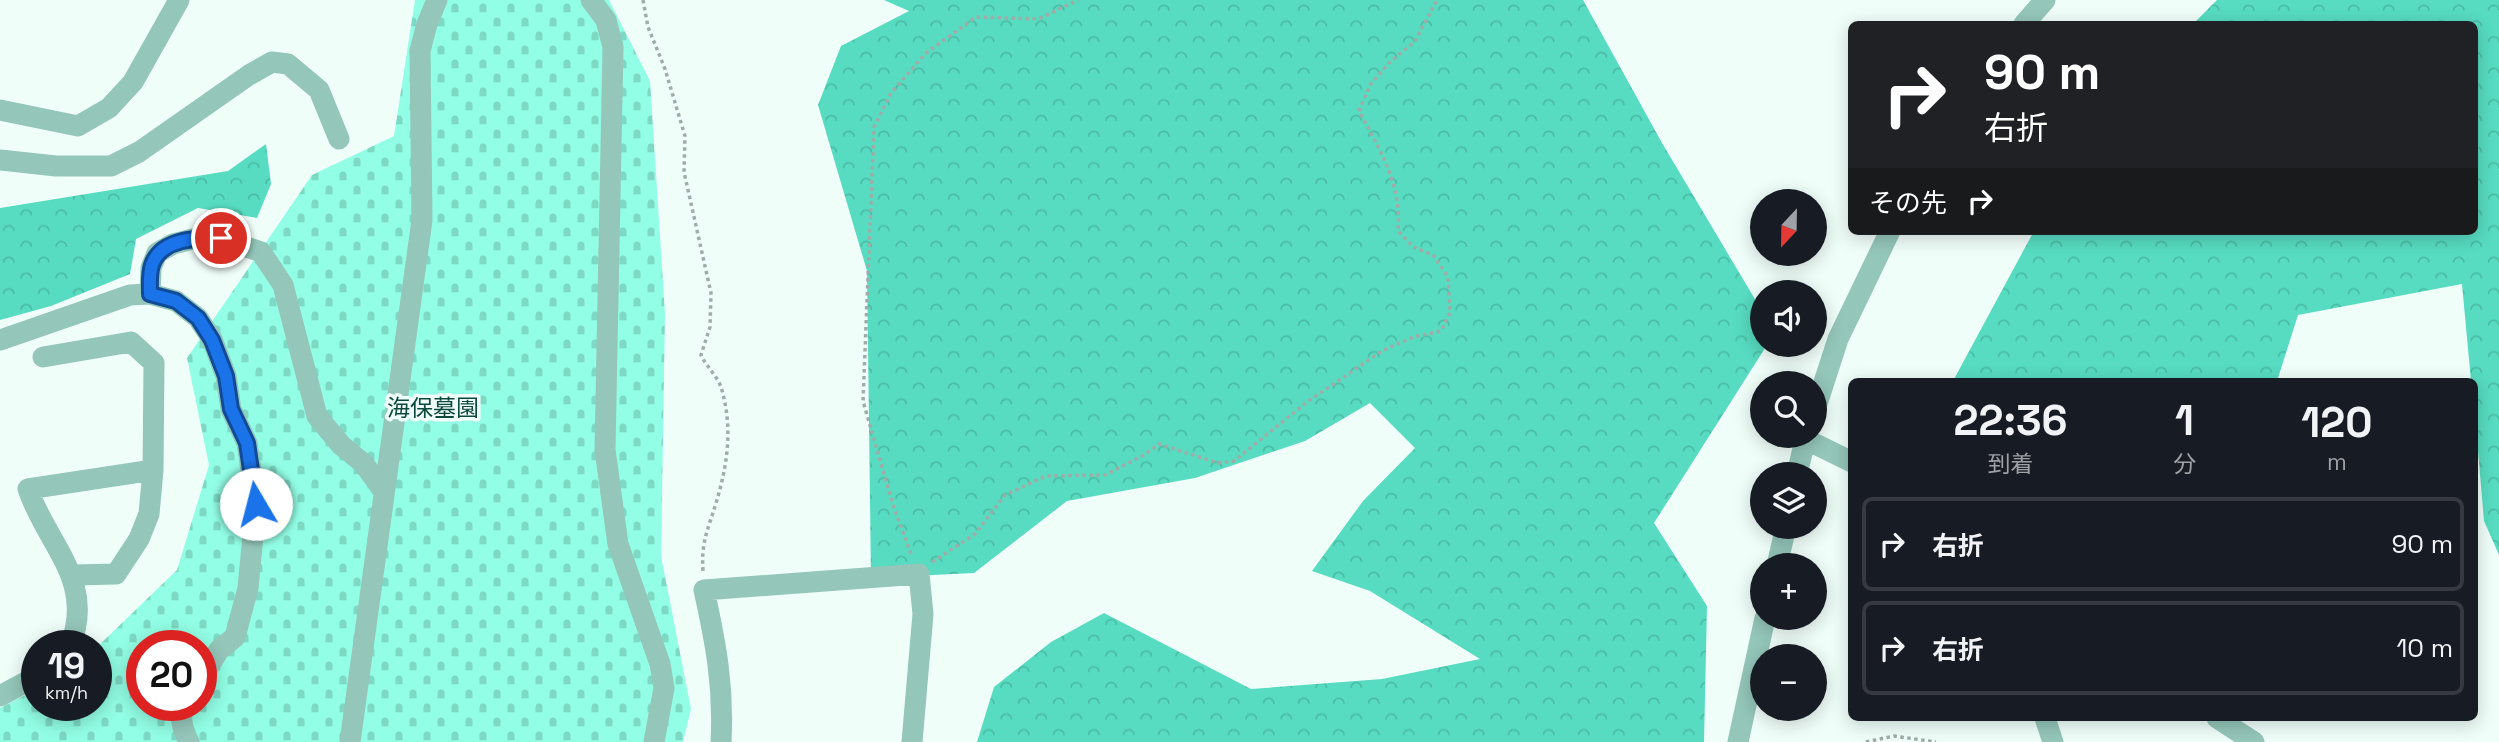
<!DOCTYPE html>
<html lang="ja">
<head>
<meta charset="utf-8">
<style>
	body { margin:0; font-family:"Space Grotesk","Noto Sans JP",sans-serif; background:#242831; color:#f1f3f6; height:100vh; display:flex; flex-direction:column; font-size:26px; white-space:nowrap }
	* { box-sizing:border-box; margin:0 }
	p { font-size:23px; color:#9ea1a6 }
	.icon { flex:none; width:38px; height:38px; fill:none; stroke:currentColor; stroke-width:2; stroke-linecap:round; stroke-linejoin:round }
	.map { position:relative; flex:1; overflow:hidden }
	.sheet { position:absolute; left:1848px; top:378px; width:630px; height:343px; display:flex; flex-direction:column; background:#171b24; border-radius:10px; box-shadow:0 4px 18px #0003 }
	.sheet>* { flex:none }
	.banner { position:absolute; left:1848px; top:21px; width:630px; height:214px; border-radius:10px; box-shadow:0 4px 18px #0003; background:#202124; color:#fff; overflow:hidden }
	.needle { width:46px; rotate:202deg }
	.fabs { position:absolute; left:1750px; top:189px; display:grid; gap:14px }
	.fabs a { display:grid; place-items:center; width:77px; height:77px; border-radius:50%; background:#171b24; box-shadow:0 4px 18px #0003; font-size:35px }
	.speed { position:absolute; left:21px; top:630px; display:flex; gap:14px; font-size:35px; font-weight:700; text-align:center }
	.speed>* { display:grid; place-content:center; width:91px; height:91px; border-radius:50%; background:#171b24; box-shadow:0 4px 18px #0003; line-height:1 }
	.speed small { font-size:18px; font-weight:400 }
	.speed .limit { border:10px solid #d22; background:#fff; color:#111 }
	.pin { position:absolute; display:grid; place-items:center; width:60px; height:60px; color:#fff; margin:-30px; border:4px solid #fff; border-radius:50%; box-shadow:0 2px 7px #0007 }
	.me { position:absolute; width:77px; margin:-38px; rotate:352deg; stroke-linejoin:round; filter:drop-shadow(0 0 5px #0008) }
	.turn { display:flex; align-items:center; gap:24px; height:147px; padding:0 21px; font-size:32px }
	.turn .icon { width:91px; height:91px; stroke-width:2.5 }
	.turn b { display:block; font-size:49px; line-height:60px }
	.then { display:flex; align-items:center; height:66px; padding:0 21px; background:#0003; gap:14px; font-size:26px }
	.eta { display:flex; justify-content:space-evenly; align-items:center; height:119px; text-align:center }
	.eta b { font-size:42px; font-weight:600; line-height:49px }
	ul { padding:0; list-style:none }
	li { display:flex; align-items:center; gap:21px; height:94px; margin:0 14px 10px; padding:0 7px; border:4px solid #363941; border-radius:10px }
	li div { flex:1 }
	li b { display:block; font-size:26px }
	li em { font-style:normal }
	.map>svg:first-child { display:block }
	.forest { fill:url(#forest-crowns) }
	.cemetery { fill:url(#cemetery-stones); fill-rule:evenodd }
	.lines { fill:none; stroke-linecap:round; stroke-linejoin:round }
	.path { stroke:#a0aca8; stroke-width:3.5; stroke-dasharray:3.5 3.5; stroke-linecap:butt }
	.minor { stroke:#94c6b9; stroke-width:21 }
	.route-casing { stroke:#114b97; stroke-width:18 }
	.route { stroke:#1a73e8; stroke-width:12 }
	.labels { text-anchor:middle; stroke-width:7; stroke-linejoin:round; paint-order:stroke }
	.park-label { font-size:23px; fill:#0e493e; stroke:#f0fefa }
</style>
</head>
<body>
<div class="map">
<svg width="2499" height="742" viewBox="0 0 2499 742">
	<defs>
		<pattern id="forest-crowns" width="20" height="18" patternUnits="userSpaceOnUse" patternTransform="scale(1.75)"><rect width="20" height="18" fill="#57dcc1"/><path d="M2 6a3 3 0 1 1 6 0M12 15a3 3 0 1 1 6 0" fill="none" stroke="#4bbca5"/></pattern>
		<pattern id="cemetery-stones" width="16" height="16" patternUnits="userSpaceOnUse" patternTransform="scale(1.75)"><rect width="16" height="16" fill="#92fee5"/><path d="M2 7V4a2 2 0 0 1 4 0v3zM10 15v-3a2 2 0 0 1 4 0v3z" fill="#7dd9c4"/></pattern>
	</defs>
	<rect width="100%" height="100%" fill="#f0fefa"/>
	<path class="forest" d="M884,0H1583L1662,143L1762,311V345H1767L1654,523L1707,606L1704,742H977L994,687L1051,642L1104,613L1251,689L1382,679L1480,659L1370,591L1312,571L1363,501L1415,448L1370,403L1305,441L1195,478L1067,501L974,573L871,578L867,271L818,105L841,46L909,11Z
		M2217,0H2499V555L2484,521L2475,416L2474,382L2471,381L2462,284L2298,315L2277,381H1953L2034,231H2474V24H2193Z
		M266,144L271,184L257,218L198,208L136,239L130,274L51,306L0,320V208L228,171Z"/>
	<path class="cemetery" d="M415,0H609L650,81L665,314L661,556L691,709L683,742H0V708L37,689V705H96V648L177,570L209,465L187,358L312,175L394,136ZM142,646H201V705H142Z"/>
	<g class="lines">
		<path class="path" d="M643,0L648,27L665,69L685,136L684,172L711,293L710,327L701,355C706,366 717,376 721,387C733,426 728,464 716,503C708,530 701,541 703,571
			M911,554L893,505L863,401L874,127L891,93L926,53L976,17L1038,19L1078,0
			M932,562L975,534L1005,495L1046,476L1105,475L1144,455L1159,444L1218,463L1234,461L1307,402L1382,351L1413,337L1441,331L1450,313L1448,277L1433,255L1413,247L1398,231C1402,185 1380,150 1359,111L1370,85L1389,63L1415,41L1437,0
			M1866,742L1894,736L1936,742"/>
		<path class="minor" d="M591,0L606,20L613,47L605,450L618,544L660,664L664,688L654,742
			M2024,24L2045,0
			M0,110L78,126L109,108L133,82L179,0
			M0,160L56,166H111L139,152L249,75L272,62L288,64L319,90L339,139
			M150,294L151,268L157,253L173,244L197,238H221L261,252L283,285L317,416L341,445L364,464L384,492
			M0,340L130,295L150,294L176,301L198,318L212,339L226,376L231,409L247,443L256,504L248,588L235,637L219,650L201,679
			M43,357L131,342L154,363L153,470L149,514L139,539L116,574L73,575
			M1815,410L1838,339L1890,231
			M1805,439L1852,462
			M1797,474L1806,436
			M1777,565L1786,527
			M70,646C96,581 47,545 28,489L153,470
			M0,696L37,676
			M185,705C178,717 183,730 189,742
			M2045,718L2053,742
			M2217,718L2254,742
			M350,742L422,220L420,51L427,24L437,0
			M721,742C724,687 716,644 704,590L919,574L923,614L912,742
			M1738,742L1765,618"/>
	</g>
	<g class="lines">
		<g class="route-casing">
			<path id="route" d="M221,238C197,238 161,238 152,265C149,274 150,285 150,294L176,301L198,318L212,340L226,376L231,409L247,443L256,504"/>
		</g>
		<use href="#route" class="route"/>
	</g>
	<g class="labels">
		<g class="park-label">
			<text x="433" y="416">海保墓園</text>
		</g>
	</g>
</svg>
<div class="fabs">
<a><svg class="needle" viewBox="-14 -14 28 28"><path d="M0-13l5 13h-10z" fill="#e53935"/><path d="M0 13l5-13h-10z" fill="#9ea1a6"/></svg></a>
<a><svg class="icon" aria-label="sound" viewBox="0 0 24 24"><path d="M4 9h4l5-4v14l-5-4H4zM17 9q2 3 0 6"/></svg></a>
<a><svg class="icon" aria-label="search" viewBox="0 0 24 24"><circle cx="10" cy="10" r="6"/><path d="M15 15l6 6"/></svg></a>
<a><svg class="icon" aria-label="layers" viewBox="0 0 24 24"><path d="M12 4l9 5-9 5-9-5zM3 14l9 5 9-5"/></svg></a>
<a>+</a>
<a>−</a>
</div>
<div class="speed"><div>19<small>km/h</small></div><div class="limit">20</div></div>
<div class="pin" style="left:221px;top:238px;background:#d93025"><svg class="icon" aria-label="arrive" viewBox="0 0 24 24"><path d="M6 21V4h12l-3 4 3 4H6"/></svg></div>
<svg class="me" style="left:256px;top:504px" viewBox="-20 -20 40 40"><circle r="19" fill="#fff"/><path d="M0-13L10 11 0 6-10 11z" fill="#1a73e8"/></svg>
<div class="banner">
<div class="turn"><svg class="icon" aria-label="right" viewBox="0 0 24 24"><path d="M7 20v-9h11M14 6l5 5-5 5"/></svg><div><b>90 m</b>右折</div></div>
<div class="then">その先<svg class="icon" aria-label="right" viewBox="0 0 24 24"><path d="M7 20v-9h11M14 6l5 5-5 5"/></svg></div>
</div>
<section class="sheet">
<div class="eta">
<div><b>22:36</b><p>到着</p></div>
<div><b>1</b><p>分</p></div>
<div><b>120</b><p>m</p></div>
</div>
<ul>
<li><svg class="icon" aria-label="right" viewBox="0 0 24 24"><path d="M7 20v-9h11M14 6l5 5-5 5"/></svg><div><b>右折</b></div><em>90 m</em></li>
<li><svg class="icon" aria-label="right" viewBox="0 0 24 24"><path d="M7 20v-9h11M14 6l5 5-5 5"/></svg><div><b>右折</b></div><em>10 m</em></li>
</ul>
</section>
</div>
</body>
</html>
